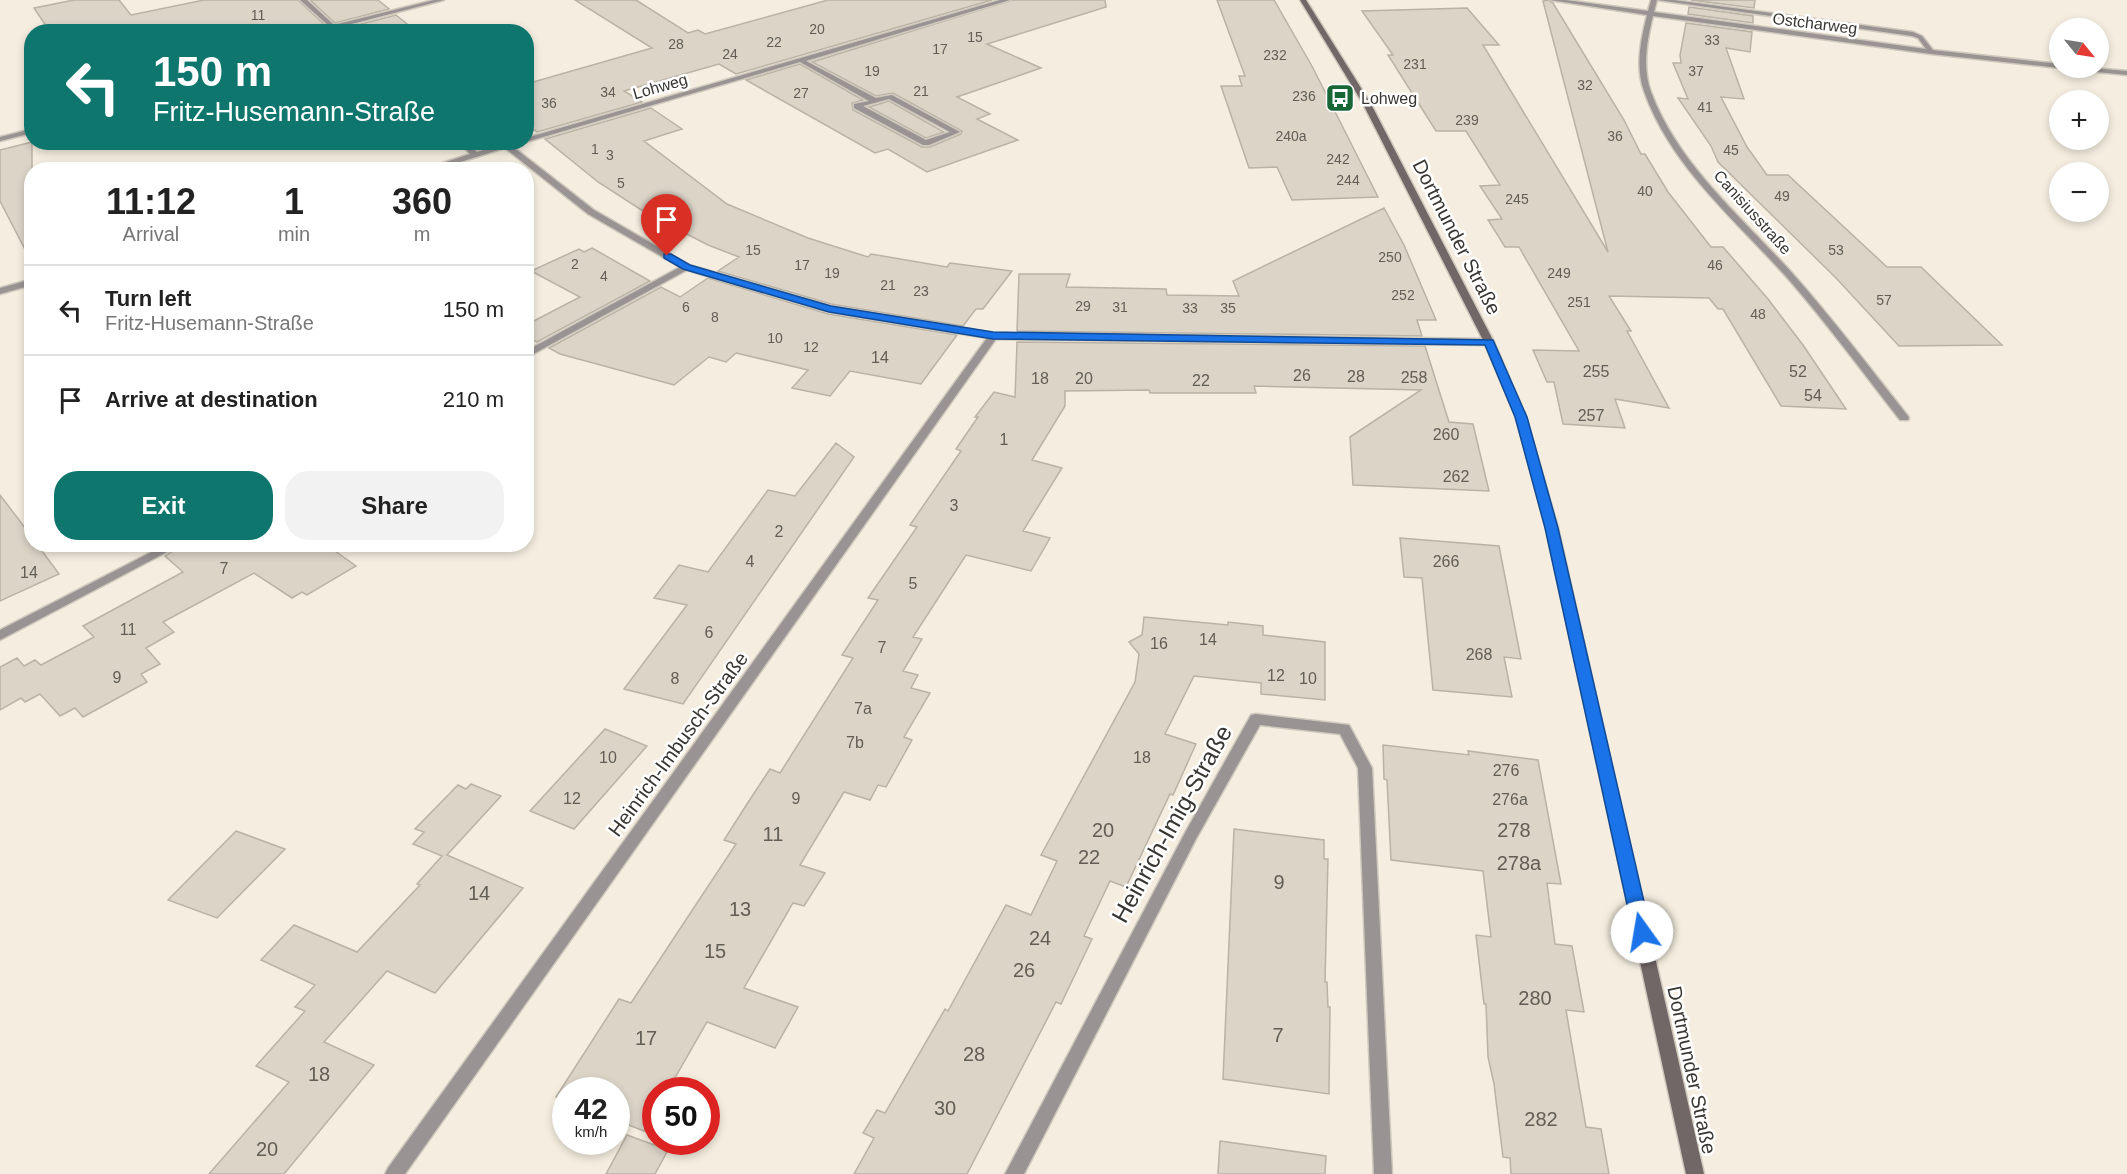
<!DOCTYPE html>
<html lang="en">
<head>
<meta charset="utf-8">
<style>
	body { margin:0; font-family:Arial,sans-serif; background:#f2f2f2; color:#222; height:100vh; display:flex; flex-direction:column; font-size:22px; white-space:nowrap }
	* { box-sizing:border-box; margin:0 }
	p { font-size:20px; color:#767676 }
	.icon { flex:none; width:33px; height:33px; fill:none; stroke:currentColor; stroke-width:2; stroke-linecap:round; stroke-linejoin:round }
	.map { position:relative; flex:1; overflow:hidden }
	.sheet { position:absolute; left:24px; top:162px; width:510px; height:390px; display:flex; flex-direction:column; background:#fff; border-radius:24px; box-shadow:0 3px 9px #0003 }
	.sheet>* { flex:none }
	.hud { position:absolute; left:24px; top:24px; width:510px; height:126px; border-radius:24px; box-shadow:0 3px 9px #0003; background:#0f766e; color:#fff; overflow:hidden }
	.needle { width:39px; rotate:120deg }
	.controls { position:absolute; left:2049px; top:18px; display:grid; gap:12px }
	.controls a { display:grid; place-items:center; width:60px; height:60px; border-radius:50%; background:#fff; box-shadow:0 3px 9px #0003; font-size:30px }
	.speed { position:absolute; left:552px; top:1077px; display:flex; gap:12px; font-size:30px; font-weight:700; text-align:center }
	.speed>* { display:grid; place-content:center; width:78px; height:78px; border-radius:50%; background:#fff; box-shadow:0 3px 9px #0003; line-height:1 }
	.speed small { font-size:15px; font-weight:400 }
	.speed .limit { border:9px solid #d22; background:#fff; color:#111 }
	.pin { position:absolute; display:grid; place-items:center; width:51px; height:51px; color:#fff; margin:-62px -26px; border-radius:50% 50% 50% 0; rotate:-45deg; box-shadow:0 0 6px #0007 }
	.pin .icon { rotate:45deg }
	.me { position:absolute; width:66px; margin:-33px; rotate:347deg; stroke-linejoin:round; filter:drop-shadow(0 0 4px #0008) }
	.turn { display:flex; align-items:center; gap:21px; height:126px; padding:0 30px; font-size:27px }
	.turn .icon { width:78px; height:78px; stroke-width:2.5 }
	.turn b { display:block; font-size:42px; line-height:51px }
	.eta { display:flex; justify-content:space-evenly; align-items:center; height:102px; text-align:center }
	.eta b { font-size:36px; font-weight:800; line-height:42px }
	.button { display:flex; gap:12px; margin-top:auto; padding:12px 30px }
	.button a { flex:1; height:69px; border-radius:24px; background:#0f766e; color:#fff; font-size:24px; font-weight:800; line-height:69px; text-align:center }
	.button a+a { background:#f2f2f2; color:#222 }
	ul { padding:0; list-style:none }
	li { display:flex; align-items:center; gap:18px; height:90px; padding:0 30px; border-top:2px solid #e0e0e0 }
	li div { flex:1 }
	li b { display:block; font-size:22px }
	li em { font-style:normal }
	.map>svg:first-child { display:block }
	.building { fill:#dbd4c7; stroke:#b9b2a5; stroke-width:1.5 }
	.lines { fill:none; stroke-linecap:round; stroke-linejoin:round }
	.street-casing { stroke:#cfc9bd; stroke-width:3 }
	.secondary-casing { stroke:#cfc9bd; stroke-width:3 }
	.street { fill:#9a9393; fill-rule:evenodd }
	.secondary { fill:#726767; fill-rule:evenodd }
	.route { fill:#1a73e8; stroke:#114b97; stroke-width:1.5 }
	.labels { text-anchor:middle; stroke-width:5; stroke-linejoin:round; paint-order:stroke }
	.far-number-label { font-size:14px; fill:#625e56 }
	.far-street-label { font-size:16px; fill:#393631; stroke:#fff }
	.far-poi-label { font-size:16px; fill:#393631; stroke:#fff; text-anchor:start }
	.number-label { font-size:16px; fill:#625e56 }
	.street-label { font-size:20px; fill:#393631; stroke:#fff }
	.near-number-label { font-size:20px; fill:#625e56 }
	.near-street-label { font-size:24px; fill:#393631; stroke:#fff }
</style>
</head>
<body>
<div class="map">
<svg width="2127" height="1174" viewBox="0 0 2127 1174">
	<rect width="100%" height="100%" fill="#f5eee0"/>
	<path class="building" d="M74,0H119L131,15L204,0H298L328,28V32H50L34,8Z
		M310,0H378L389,9L335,23Z
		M575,0H636L688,33L698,30L705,34L828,0H992L736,74L719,64L624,91L642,102L537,132L526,124V84L652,48Z
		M1012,0H1105L1106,7L987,44L1041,68L957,97L990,114L977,119L1018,140L927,172L888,149L875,153L746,80L800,64L863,100L852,103L853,110L922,147H930L961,134L962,131L893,93L876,96L812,62Z
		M1217,0H1274L1313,68L1378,197L1292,200L1277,167L1249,168L1221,86H1242L1239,76H1245Z
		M1548,0L1553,3L1624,120L1641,154H1645L1668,192L1711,247H1723L1768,299L1803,345L1846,409L1781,406L1723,309H1718L1709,298L1609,296L1631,331H1627L1669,408L1615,399L1625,428L1563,424L1554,382H1547L1533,350L1579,351L1519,247H1505L1488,220L1502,219L1480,186L1500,185L1466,131H1436L1388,55H1393L1362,11L1467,8L1499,45H1483L1608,252L1543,1Z
		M1691,0H1755L1754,8Z
		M1689,7L1753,16V23L1688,14Z
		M396,15L417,32H338V30Z
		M1686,23L1752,32L1750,52L1726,48L1744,99L1721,97L1747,147L1767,175H1788L1887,267H1921L2002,345L1899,346L1836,278L1718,162L1711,146L1678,98L1688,99L1673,63H1681L1680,55Z
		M889,101L944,132L926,138L869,107Z
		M651,108L682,129L644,141L727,204L808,238L868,257L871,254L947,267L950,263L1012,271L983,309H976L963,326L831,304L718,271L739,257L708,245L646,213L598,182L545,139Z
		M32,142V263L0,201V150Z
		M1384,208L1404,245L1436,320H1417L1422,336L1017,331L1019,274H1070L1066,287L1166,289L1167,295L1239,296L1233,281Z
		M592,248L650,281L537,342L526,337V325L580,297L531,271L579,249L584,252Z
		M708,278L828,314L957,335L921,384L850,371L830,396L792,388L808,370L736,353L726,362L709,357L674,385L560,354L549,348L661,287L680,297Z
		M1017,342L1425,346L1449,422L1473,424L1489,491L1353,485L1350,437L1421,390L1254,386L1256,393H1150L1149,390L1065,391V406L1032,460L1062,468L1023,531L1050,538L1031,571L966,555L913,637L922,639L903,671L918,675L911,688L930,693L904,737L912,740L886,787L878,785L870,800L844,792L800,865L825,873L804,906L793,903L744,988L798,1007L775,1048L707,1022L668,1090H656V1112L644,1131L616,1120V1090H566V1101L556,1097L619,999L631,1003L736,844L724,840L747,804L770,769L780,773L853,658L842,655L878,600L868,598L917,527L910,525L961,451L956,449L978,417H975L994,392L1015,397Z
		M836,443L854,457L683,704L624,689L687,605L654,598L679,565L708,572L768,490L795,496Z
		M0,495L32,537V544H37L59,574L0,601Z
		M1400,538L1499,546L1521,659L1504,657L1512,697L1433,690L1422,578L1404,577Z
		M184,544H325L356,566L307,595L302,592L292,598L254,573L163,622L174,632L146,648L160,664L141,674L147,682L83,717L75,708L60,716L40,694L25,702L21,698L0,710V667L17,658L24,666L35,660L41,665L94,637L83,626L183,572L165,556Z
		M1144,617L1228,625V622L1263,626V635L1325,642V700L1261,694V683L1194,676L1165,734L1196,744L1173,795L1170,794L1126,887L1110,881L1084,936L1092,939L1061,1004L1056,1002L967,1174H854L874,1138L863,1133L877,1110L885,1113L945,1009L948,1011L1006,905L1031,915L1057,861L1041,855L1135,682L1139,654L1129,642L1142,635Z
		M605,729L647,746L574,829L530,811Z
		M1383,745L1469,755L1468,751L1538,760L1561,884L1547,883L1555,944L1572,946L1584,1012L1566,1010L1586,1127L1601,1129L1609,1174H1511L1510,1158L1503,1157L1494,1084L1488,1057L1486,1004H1484L1476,935L1491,937L1483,871L1391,860L1387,780L1384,779Z
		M471,784L501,796L447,855L523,888L435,993L387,971L324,1042L374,1065L284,1174H209L289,1082L256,1066L305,1011L295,1007L315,985L261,960L294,925L357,952L420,885L417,884L442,856L413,844L424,832L415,829L458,785L466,789Z
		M1234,829L1324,840V859H1328L1325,982H1327L1328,1007H1330L1329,1094L1223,1079Z
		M236,831L285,849L217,918L168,900Z
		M627,1135L668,1150L655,1174H606Z
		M1220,1141L1326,1156L1325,1174H1218Z"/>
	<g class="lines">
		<g class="street-casing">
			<path id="street" d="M300,0H307L334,25L434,0H444L336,28V32H330V27Z
				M1000,0H1010L806,61L876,98L892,95L960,132L929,145H923L854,108V104L869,101L800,62L526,142V138ZM889,99L950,132L926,140L863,106Z
				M1550,0H1566L1648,11L1651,0H1674L1913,32L1922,36L1933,50L2060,64V68H2062H2060L1931,54L1653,16C1647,40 1642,68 1651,92C1679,166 1742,217 1793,274C1833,319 1870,368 1908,416L1909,418L1908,420H1900C1864,374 1829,326 1790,281C1738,222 1671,168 1644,91C1635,67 1641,39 1647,15ZM1657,0L1912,36L1918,38L1926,49L1654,12Z
				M2074,68H2092L2127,71V75L2077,70Z
				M32,129V133L0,141V137Z
				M459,142H467L477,152L508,142H521L512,146L594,210L689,265L830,306L993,333L1489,339L1494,342L1489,345L996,339L405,1174H385L388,1168L987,338L829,312L687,270L526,358V351L680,267L588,214L505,148L435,170H421L470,154Z
				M32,279V285L0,294V288Z
				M167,544H182L0,640V630Z
				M1256,714L1349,725L1372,768L1392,1174H1374L1358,768L1340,734L1260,725L1196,839L1024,1174H1005L1186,831L1251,715Z"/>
		</g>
		<g class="secondary-casing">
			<path id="secondary" d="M1300,0H1306L1371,104L1494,342L1526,417L1558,528L1704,1174H1686L1546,528L1516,417L1484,342L1363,104Z"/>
		</g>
		<use href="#street" class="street"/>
		<use href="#secondary" class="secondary"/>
	</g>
	<path class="route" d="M664,254H671L690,265L831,306L993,332L1493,340L1527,417L1558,528L1651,932L1648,938L1642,940L1636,938L1633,932L1545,528L1515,417L1485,345L993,339L829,312L683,269L664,258Z"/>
	<defs>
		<g id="bus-square" transform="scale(1.5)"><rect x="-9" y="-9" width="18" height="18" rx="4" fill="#176636" stroke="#fff"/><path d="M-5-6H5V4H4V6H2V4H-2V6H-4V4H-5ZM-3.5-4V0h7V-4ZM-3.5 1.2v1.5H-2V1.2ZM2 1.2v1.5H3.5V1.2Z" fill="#fff"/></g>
	</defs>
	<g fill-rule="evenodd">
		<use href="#bus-square" x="1340" y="98"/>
	</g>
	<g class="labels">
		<g class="far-number-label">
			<text x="258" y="20">11</text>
			<text x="817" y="34">20</text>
			<text x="975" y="42">15</text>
			<text x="1712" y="45">33</text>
			<text x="774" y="47">22</text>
			<text x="676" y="49">28</text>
			<text x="940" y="54">17</text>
			<text x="730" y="59">24</text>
			<text x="1275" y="60">232</text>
			<text x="1415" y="69">231</text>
			<text x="872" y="76">19</text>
			<text x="1696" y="76">37</text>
			<text x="1585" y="90">32</text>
			<text x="921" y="96">21</text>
			<text x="608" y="97">34</text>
			<text x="801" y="98">27</text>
			<text x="1304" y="101">236</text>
			<text x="549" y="108">36</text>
			<text x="1705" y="112">41</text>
			<text x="1467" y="125">239</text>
			<text x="1291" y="141">240a</text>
			<text x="1615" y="141">36</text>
			<text x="595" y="154">1</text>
			<text x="1731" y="155">45</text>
			<text x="610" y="160">3</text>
			<text x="1338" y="164">242</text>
			<text x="1348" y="185">244</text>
			<text x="621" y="188">5</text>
			<text x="1645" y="196">40</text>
			<text x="1782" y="201">49</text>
			<text x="1517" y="204">245</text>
			<text x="753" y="255">15</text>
			<text x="1836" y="255">53</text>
			<text x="1390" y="262">250</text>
			<text x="575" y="269">2</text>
			<text x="802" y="270">17</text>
			<text x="1715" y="270">46</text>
			<text x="832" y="278">19</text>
			<text x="1559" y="278">249</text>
			<text x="604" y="281">4</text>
			<text x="888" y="290">21</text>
			<text x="921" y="296">23</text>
			<text x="1403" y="300">252</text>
			<text x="1884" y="305">57</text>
			<text x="1579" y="307">251</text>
			<text x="1083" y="311">29</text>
			<text x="686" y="312">6</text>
			<text x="1120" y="312">31</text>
			<text x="1190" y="313">33</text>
			<text x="1228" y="313">35</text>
			<text x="1758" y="319">48</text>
			<text x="715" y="322">8</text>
			<text x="775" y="343">10</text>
			<text x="811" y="352">12</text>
		</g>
		<g class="far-street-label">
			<text transform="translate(1815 23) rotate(7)" y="6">Ostcharweg</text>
			<text transform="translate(660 86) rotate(-16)" y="6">Lohweg</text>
			<text transform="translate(1753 212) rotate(48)" y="6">Canisiusstraße</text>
		</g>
		<g class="far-poi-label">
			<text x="1361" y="104">Lohweg</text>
		</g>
		<g class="number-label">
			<text x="880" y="363">14</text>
			<text x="1596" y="377">255</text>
			<text x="1798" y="377">52</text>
			<text x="1302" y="381">26</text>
			<text x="1356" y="382">28</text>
			<text x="1414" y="383">258</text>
			<text x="1040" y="384">18</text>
			<text x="1084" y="384">20</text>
			<text x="1201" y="386">22</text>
			<text x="1813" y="401">54</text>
			<text x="1591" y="421">257</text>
			<text x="1446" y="440">260</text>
			<text x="1004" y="445">1</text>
			<text x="1456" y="482">262</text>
			<text x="954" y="511">3</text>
			<text x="779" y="537">2</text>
			<text x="750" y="567">4</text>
			<text x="1446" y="567">266</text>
			<text x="224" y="574">7</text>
			<text x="29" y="578">14</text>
			<text x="913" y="589">5</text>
			<text x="128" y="635">11</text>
			<text x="709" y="638">6</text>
			<text x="1208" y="645">14</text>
			<text x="1159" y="649">16</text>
			<text x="882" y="653">7</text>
			<text x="1479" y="660">268</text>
			<text x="1276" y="681">12</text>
			<text x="117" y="683">9</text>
			<text x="675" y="684">8</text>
			<text x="1308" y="684">10</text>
			<text x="863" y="714">7a</text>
			<text x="855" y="748">7b</text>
			<text x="608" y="763">10</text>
			<text x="1142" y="763">18</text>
			<text x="1506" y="776">276</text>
			<text x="572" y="804">12</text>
			<text x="796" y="804">9</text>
			<text x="1510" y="805">276a</text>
		</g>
		<g class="street-label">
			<text transform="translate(1457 237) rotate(63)" y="7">Dortmunder Straße</text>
			<text transform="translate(678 744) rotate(-54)" y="7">Heinrich-Imbusch-Straße</text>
			<text transform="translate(1692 1070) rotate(78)" y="7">Dortmunder Straße</text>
		</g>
		<g class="near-number-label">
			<text x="1103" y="837">20</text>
			<text x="1514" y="837">278</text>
			<text x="773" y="841">11</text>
			<text x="1089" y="864">22</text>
			<text x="1519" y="870">278a</text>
			<text x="1279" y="889">9</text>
			<text x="479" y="900">14</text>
			<text x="740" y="916">13</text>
			<text x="1040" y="945">24</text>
			<text x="715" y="958">15</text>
			<text x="1024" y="977">26</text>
			<text x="1535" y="1005">280</text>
			<text x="1278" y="1042">7</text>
			<text x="646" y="1045">17</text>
			<text x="974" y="1061">28</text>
			<text x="319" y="1081">18</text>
			<text x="945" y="1115">30</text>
			<text x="1541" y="1126">282</text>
			<text x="267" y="1156">20</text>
		</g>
		<g class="near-street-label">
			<text transform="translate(1172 824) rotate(-61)" y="8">Heinrich-Imig-Straße</text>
		</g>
	</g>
</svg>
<div class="controls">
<a><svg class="needle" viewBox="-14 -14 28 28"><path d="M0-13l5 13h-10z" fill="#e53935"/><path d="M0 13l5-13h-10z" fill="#767676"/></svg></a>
<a>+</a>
<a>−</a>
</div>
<div class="speed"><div>42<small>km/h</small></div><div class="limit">50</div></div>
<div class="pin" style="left:667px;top:256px;background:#d93025"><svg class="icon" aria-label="arrive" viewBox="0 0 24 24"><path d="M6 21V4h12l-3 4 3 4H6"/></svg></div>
<svg class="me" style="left:1642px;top:932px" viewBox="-20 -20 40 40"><circle r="19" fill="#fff"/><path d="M0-13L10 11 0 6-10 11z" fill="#1a73e8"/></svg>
<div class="hud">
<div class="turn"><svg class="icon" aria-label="left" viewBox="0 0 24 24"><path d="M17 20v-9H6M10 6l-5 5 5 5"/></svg><div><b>150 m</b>Fritz-Husemann-Straße</div></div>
</div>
<section class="sheet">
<div class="eta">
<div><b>11:12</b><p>Arrival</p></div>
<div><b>1</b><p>min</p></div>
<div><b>360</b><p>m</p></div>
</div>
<ul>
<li><svg class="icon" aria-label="left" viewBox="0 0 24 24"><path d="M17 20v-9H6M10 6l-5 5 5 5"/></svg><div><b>Turn left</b><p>Fritz-Husemann-Straße</p></div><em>150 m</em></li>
<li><svg class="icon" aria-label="arrive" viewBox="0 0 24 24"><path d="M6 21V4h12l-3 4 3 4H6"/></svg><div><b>Arrive at destination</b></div><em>210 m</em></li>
</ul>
<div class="button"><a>Exit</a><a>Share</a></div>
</section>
</div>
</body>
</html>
